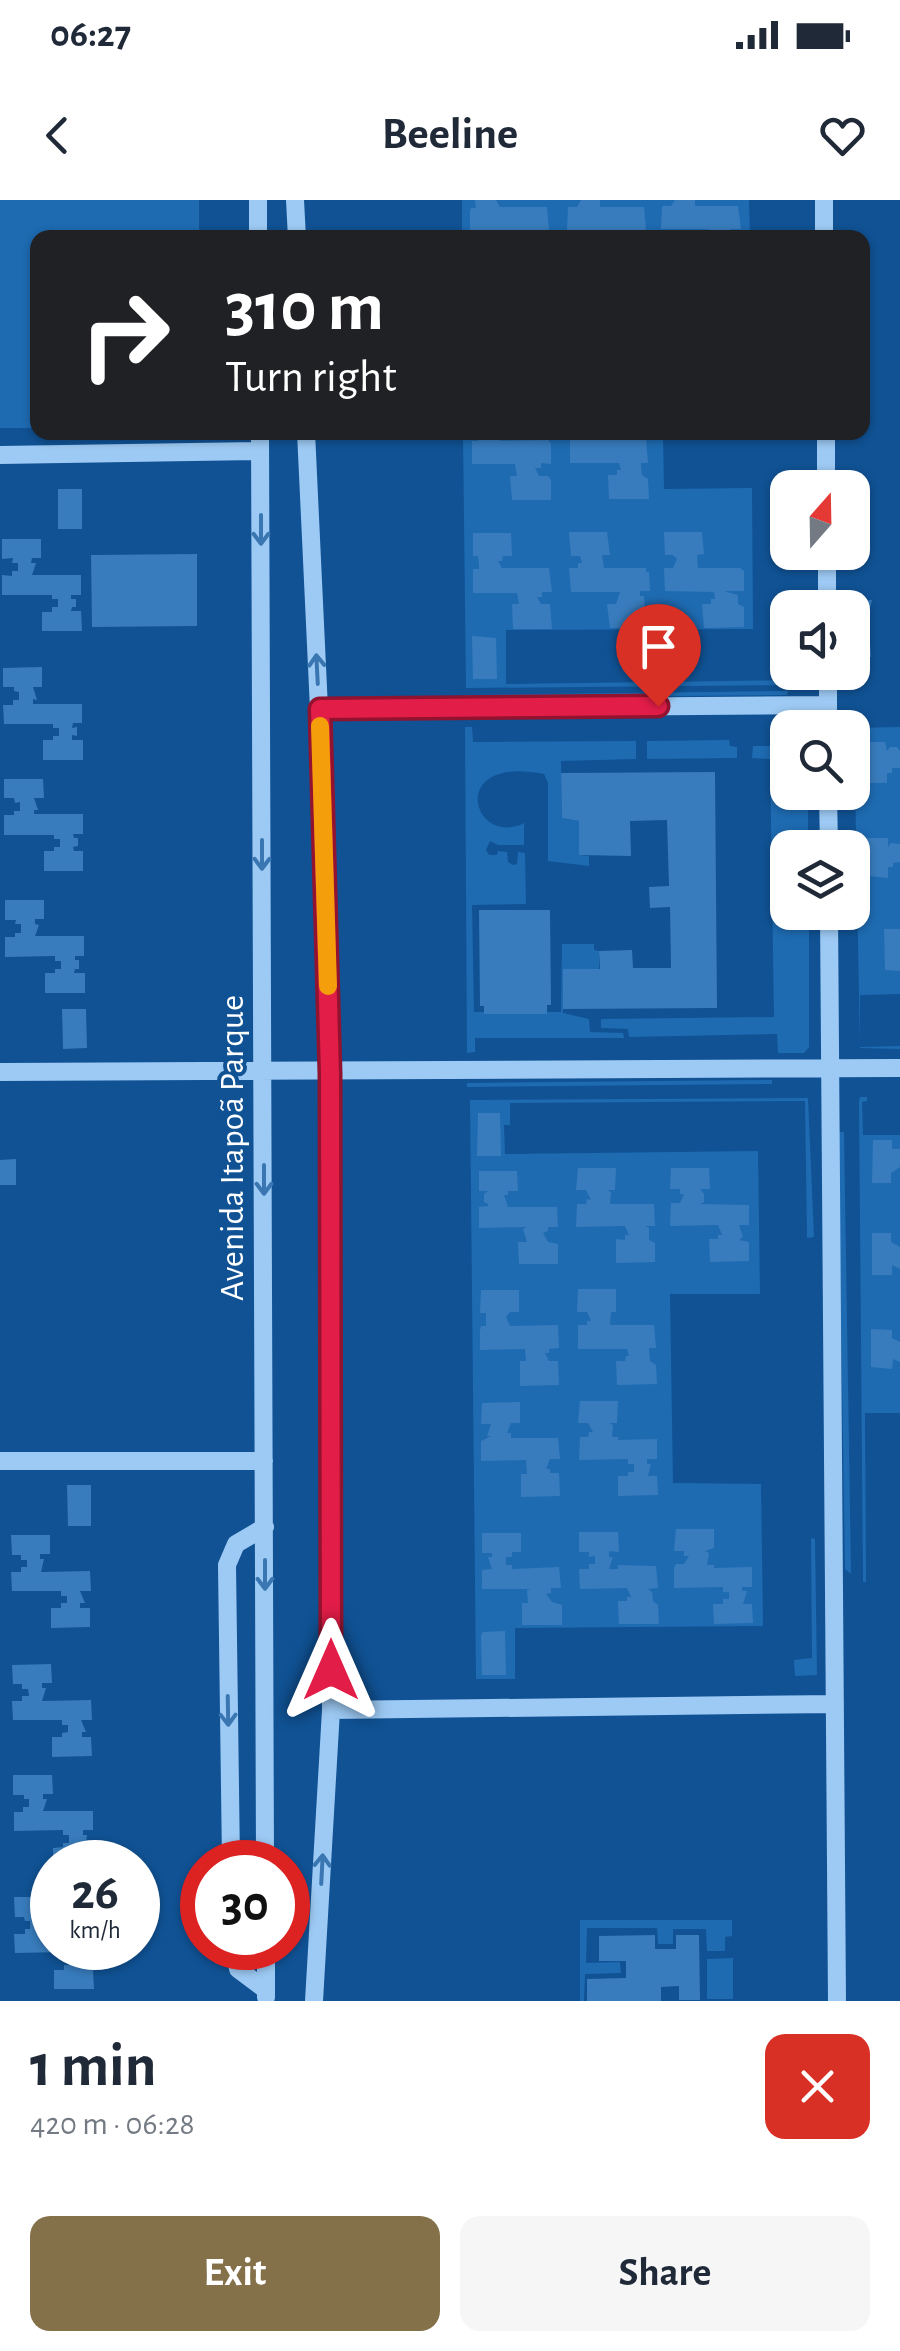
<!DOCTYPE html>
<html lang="en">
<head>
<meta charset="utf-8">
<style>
	body { margin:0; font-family:"Alegreya Sans",sans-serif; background:#f6f6f7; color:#1f2937; height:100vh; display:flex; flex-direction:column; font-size:38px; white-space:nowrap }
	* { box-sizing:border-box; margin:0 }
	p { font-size:32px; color:#747a83 }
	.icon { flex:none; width:55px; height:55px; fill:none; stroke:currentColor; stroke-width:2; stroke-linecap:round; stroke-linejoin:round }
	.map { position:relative; height:1801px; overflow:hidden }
	.details { display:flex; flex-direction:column; background:#fff; flex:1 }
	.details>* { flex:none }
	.hud { position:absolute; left:30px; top:30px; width:840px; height:210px; border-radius:20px; box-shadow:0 2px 8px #0004; background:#202124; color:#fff; overflow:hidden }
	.needle { width:65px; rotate:20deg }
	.controls { position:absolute; left:770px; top:270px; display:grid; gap:20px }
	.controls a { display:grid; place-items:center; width:100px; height:100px; border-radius:20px; background:#fff; box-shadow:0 2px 8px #0004; font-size:50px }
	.speed { position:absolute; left:30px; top:1640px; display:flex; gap:20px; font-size:50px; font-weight:700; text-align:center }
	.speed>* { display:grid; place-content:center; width:130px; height:130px; border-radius:50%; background:#fff; box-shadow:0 2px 8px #0004; line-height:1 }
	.speed small { font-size:25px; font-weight:400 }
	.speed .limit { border:15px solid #d22; background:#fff; color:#111 }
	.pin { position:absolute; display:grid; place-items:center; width:85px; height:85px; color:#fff; margin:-102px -42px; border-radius:50% 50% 50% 0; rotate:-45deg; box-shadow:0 0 10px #0007 }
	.pin .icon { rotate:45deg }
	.me { position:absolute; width:110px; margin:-55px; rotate:0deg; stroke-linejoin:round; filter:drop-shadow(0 0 8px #0008) }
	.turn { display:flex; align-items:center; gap:35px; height:210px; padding:0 30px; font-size:45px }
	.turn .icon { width:130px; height:130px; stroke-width:2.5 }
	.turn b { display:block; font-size:70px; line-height:85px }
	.round { display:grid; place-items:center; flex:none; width:105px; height:105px; border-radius:20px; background:#f6f6f7 }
	.head { display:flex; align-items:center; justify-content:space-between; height:170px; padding:0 30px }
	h1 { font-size:60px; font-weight:600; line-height:75px }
	.button { display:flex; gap:20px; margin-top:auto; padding:20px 30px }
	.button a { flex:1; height:115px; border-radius:20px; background:#847049; color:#fff; font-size:40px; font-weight:600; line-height:115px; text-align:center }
	.button a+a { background:#f6f6f7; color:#1f2937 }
	.status { display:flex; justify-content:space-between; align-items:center; height:70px; padding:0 50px; background:#fff; direction:ltr }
	.status svg { height:28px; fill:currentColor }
	header { display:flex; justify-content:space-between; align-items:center; height:130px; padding:0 30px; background:#fff; font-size:45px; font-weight:600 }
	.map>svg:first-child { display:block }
	.green { fill:#1e6bb2 }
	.building { fill:#387cbd }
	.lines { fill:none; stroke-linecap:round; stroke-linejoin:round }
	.minor { stroke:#9dcaf4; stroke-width:18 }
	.oneway { stroke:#3a76b1 }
	.route-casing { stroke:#92132f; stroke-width:25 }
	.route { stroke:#e11d48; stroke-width:18 }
	.slow { stroke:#f59e0b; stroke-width:18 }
	.labels { text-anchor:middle; stroke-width:8; stroke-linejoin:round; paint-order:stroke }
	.street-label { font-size:35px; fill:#fff; stroke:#105294 }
</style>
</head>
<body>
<div class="status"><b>06:27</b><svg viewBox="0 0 49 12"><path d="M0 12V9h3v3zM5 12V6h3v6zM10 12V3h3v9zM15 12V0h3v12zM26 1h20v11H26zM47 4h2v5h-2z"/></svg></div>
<header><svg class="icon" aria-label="back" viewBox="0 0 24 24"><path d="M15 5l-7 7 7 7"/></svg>Beeline<svg class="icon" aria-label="heart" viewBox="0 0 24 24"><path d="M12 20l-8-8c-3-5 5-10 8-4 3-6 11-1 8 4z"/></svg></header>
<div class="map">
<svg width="900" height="1801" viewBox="0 0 900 1801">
	<rect width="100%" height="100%" fill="#105294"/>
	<path class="green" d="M0,0H199V37L38,38L37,228H0Z
		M462,0H749L750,37H462Z
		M463,233H663L664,289L752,288L753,429L506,430V484L800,480L801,472L807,473V483L804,485L466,488Z
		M788,491L787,495L466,498L465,495Z
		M776,521H800L807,527L788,528V592L808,593V647L788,648V712L809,713V847L804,853H778L777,834L629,837L628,829L601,828V819L774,817L770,559L752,558L753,546H776Z
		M465,527H472L473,542L636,541V559L561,561L562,618L579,621V655L589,656V666L548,661V583L544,574C445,554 473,649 524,623V645H498L490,641L486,650L489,655H497L498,651L507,652L508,662L513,665L517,664L518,652L525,653L526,704L472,705L474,812H561L562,744H594V750L599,751V769H563V813L589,819L590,832L623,833L624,838H475V852L467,853Z
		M900,527V794L860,795V847L900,846V849L860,848L854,528Z
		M729,540L730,546L737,547V558L647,559V541Z
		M772,880V884L467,887V883Z
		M867,897V901L862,902L863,935H900V1213H865L866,1382H863L859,901L860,897Z
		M808,898L814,1037L807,1038L805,901L510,903V925H504L505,954L758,951L760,1094H670L673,1283L761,1284L763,1426L515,1428V1479H476L470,900Z
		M838,932H844L851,1374L845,1369Z
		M811,1338L815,1339L817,1475L795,1476L794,1460L812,1458Z
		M580,1720H732V1736L725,1737V1751H707L706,1729H673V1744H658L657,1728H587L586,1763L620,1762L621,1773L585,1774L584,1801H580Z
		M733,1758V1799H707V1759Z"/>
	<path class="building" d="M475,0H496L500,7H547L549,31H539L535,38H515V31H470V12L471,8H476Z
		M581,0H600V7H644L646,30H639V38H619L615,30H567L568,7H577Z
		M675,0H695V6H738L741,29H730L735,38H713L709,29H661L662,6H671Z
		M477,232H497L501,241L548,240L551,244V264L541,263V268H535L539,276H548L551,280V300H512L510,276H517L515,264H472V241H478Z
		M583,232H602L603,239H646L648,263H641V267L642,275L648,279L649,299H609L608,275H617V270H621L619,263H570V239H579Z
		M58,289H82V329H58Z
		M569,332H607L610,355H602L604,368H646V372H649L650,391H640V396H644L645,408H650V428H610L607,404H616L620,392H571L569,368H578V363H582L580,356H571Z
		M664,332H702L704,354L697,355L698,368H740L744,371V391H724L738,395V404L744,407V427L704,428L702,404H711V399H715L714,392L665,391L664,368H673L677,359L673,355H665Z
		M473,333H511L512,356H503L502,361H498L502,368H549L552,392H542V397H537L541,404H550L552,429H513L512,404H519L517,393H473V369H479V364L478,356H473Z
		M2,339H41V358H32L31,363H36L32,375H81V395H71V399H76V407H72L71,411H81L82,431H42V412H52V407H58V399H52V395H2V375L12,376V371H18V363H12L13,358L2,359Z
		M197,354V426L92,427L91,355Z
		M872,400L868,416L871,457L860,458L857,408H860L859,401Z
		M472,436L496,438L497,479H473Z
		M42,467V487H33L37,500L33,499V504H82V523H73L72,528L77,527V536L72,535V540H83V560H43V540H53V536H59V528H53V524H4L3,505H13V500H19V492L14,491V487H3V468Z
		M865,542H885L887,551L890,547H897L900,551V568H892V573H887V583H868L866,580Z
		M715,572L717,808L563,809V769H600L599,751L632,750L633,768H671L670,707L650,708L649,687L669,686L667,620L630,621L631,656L579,655V621L562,618L561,573Z
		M4,579H43L44,598H34L38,610H34V614H83V634H73L74,638H78V646L73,647L74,651H83V671H44V651H54V647H60V639H54V635H4V615H14V611H20V602L15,603L14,598H4Z
		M867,638H888V647L891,643L900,644V662L893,663V667H888V678L868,676Z
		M5,700H44V719H35V724L39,725L35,736H84V756H75V760H79V769H75L74,773H85V793H45V773H55V769H61V761H55V756L5,757V737H15V733H21V724H15L16,720H5Z
		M479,710H550L551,805H547V814H484V806H480Z
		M884,729H900V771L885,770Z
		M62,809H86L87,848L63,849Z
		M478,913H500L501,956H477Z
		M873,940H892V949H900V967L891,973V983H872Z
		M16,959V985H0V960Z
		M578,968H616L615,990H607L611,992L610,1004H654L655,1026H645L649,1028V1040L655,1043V1062L616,1063V1039L625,1040V1035H629L625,1026L576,1027L577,1004H586L587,999L591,1000L586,990H576Z
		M671,968H709L710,989H700L704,994V1002L700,1004L749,1005V1025H739L743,1037L739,1040L749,1042V1061L710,1062L709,1039H718V1035H722L718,1025L670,1026L671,1003H680L684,994H680V989H670Z
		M479,971H517L518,991H508V995H504L508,1007H557L558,1027H548V1031L543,1033L548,1042L558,1044V1064H519L518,1042H527L523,1029L527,1027L479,1028V1007L488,1006V1004L484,1002V994L488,991H479Z
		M872,1033H891V1042L900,1047V1069L892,1065V1075H872Z
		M578,1089H616V1112H611L610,1125H654L656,1148H649L650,1161L656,1165L657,1184L617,1185L616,1161H625L626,1156H629L627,1149H578V1125H587V1121H591L587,1112H577Z
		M481,1090H519V1112H510L506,1117L510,1126L558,1125L559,1148L549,1149V1153H545L549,1161H558L559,1185L520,1186V1161H526L525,1149L480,1150V1130L481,1126H486V1113H480Z
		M871,1129L892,1130V1138L900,1142V1162L893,1159L892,1169L871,1167Z
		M580,1201H618L617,1223H609L613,1225L612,1237H618V1240L657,1239V1259H647V1264H651L648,1276H657L658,1295L618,1296V1276H628V1272H634V1264H628V1259L579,1260L580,1237H588L589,1232H593L588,1223H578Z
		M520,1202V1223H511L507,1233H511V1238H558L560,1259H550L546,1269H550V1273H559L560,1296L521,1297V1274H527L526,1260L481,1261V1241L491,1236H487L491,1224H481L482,1203Z
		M67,1285H91V1326H68Z
		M676,1329H714V1348L705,1351L709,1353L707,1365H714V1368L752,1367V1387H742V1391H747L743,1404H752L753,1423L714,1424L713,1404H723V1399H729V1392H723V1387L674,1388V1368L676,1364H684L689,1356H684V1351H674Z
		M579,1332H618L619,1352L609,1351V1357H613L609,1369H618V1365L656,1366L658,1388L648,1389L652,1392L653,1401L658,1405L659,1424H619L618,1401H627V1397H631L627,1388L580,1389L579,1369H589V1364H595V1356L589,1357V1352H579Z
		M482,1333H521V1352H512V1357H506V1365H512V1369L559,1367L561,1388H551V1393L546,1394L552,1402L562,1405V1425H522V1403H528L527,1390L531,1389H482V1370L492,1369L488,1357H492V1353H482Z
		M11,1335H50V1354H40V1359H44L41,1372L90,1371L91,1391H80L85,1403H80V1408H90V1427L51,1428V1408H61V1403H67V1396H61V1391H12L11,1372H21V1367H27V1360H21V1355H12Z
		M505,1431L506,1475H482L481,1435L483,1432Z
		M51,1464L52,1483H42V1488H46L42,1501L91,1500L92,1520H81L86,1532H82V1537H91L92,1556L52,1557V1537H62V1533L68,1532V1525H62V1520H13L12,1501H22V1496H29L28,1489H22V1484H13L12,1465Z
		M13,1575H52L53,1594H43V1599H47L43,1611H93V1630H83V1635H87L86,1643H83V1647H93V1662H53V1648L63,1647V1643H69V1635H63V1630L14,1631V1612H23V1607H29V1599H24V1595H13Z
		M14,1697H52V1716H44L48,1729H44V1734L52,1733V1748H94V1752H83L88,1765H84V1769H93L94,1789H54V1770H64V1765H70V1757H64V1752L15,1753L14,1734H25V1729H30V1721H25L24,1717H15Z
		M655,1735V1749H676V1735H699L700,1800H679V1786L661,1787V1801H587V1779L626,1778V1761H599V1736Z"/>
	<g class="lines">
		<path class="minor" d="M258,0V38
			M295,0L297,38
			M824,0V38
			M260,232L265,1662
			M306,232L319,509L330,875L331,1510L314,1801
			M826,232V288
			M0,255L260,251
			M827,352V408
			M828,472V528
			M319,509L828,505
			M828,592L829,648
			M829,712L837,1801
			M0,872L900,868
			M0,1261H264
			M331,1510L835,1504
			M231,1662L227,1365L236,1344L265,1327
			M235,1748L238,1769L266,1790
			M266,1748V1797"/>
	</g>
	<defs><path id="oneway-shaft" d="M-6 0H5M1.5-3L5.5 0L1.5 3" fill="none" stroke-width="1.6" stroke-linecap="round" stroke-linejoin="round" transform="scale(2.5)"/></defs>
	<g class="oneway">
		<use href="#oneway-shaft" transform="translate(261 330) rotate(90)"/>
		<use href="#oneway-shaft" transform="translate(317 469) rotate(-93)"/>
		<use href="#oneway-shaft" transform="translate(262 655) rotate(90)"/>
		<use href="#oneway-shaft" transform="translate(264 980) rotate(90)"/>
		<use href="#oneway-shaft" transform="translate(265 1375) rotate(90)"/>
		<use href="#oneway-shaft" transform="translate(228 1511) rotate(89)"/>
		<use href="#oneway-shaft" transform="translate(322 1669) rotate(-87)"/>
	</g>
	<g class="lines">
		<g class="route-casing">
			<path id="route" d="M331,1470L330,874L320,509L658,506"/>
		</g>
		<use href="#route" class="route"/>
		<path class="slow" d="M320,526L328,786"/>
	</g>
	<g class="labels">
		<g class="street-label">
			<text transform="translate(231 948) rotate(-90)" y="12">Avenida Itapoã Parque</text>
		</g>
	</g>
</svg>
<div class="controls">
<a><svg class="needle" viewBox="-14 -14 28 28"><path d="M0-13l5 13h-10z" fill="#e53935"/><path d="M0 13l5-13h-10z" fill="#747a83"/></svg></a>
<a><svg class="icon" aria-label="sound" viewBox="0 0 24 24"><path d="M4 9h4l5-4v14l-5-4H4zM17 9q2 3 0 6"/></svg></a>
<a><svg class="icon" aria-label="search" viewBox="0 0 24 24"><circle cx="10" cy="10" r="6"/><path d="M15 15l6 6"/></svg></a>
<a><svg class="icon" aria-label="layers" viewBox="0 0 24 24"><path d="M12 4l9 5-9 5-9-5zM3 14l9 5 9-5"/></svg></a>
</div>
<div class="speed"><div>26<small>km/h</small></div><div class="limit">30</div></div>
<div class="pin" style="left:658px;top:506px;background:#d93025"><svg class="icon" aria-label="arrive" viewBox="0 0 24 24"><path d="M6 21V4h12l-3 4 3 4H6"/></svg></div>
<svg class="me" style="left:331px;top:1470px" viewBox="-20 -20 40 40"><path d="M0-17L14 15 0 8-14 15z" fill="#e11d48" stroke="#fff" stroke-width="4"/></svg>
<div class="hud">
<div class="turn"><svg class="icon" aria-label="right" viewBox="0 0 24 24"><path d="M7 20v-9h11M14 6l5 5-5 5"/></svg><div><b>310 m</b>Turn right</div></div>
</div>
</div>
<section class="details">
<div class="head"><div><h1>1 min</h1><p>420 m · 06:28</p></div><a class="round" style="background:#d93025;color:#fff"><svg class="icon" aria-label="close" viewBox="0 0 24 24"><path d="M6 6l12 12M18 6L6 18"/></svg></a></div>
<div class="button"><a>Exit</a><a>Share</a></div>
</section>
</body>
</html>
